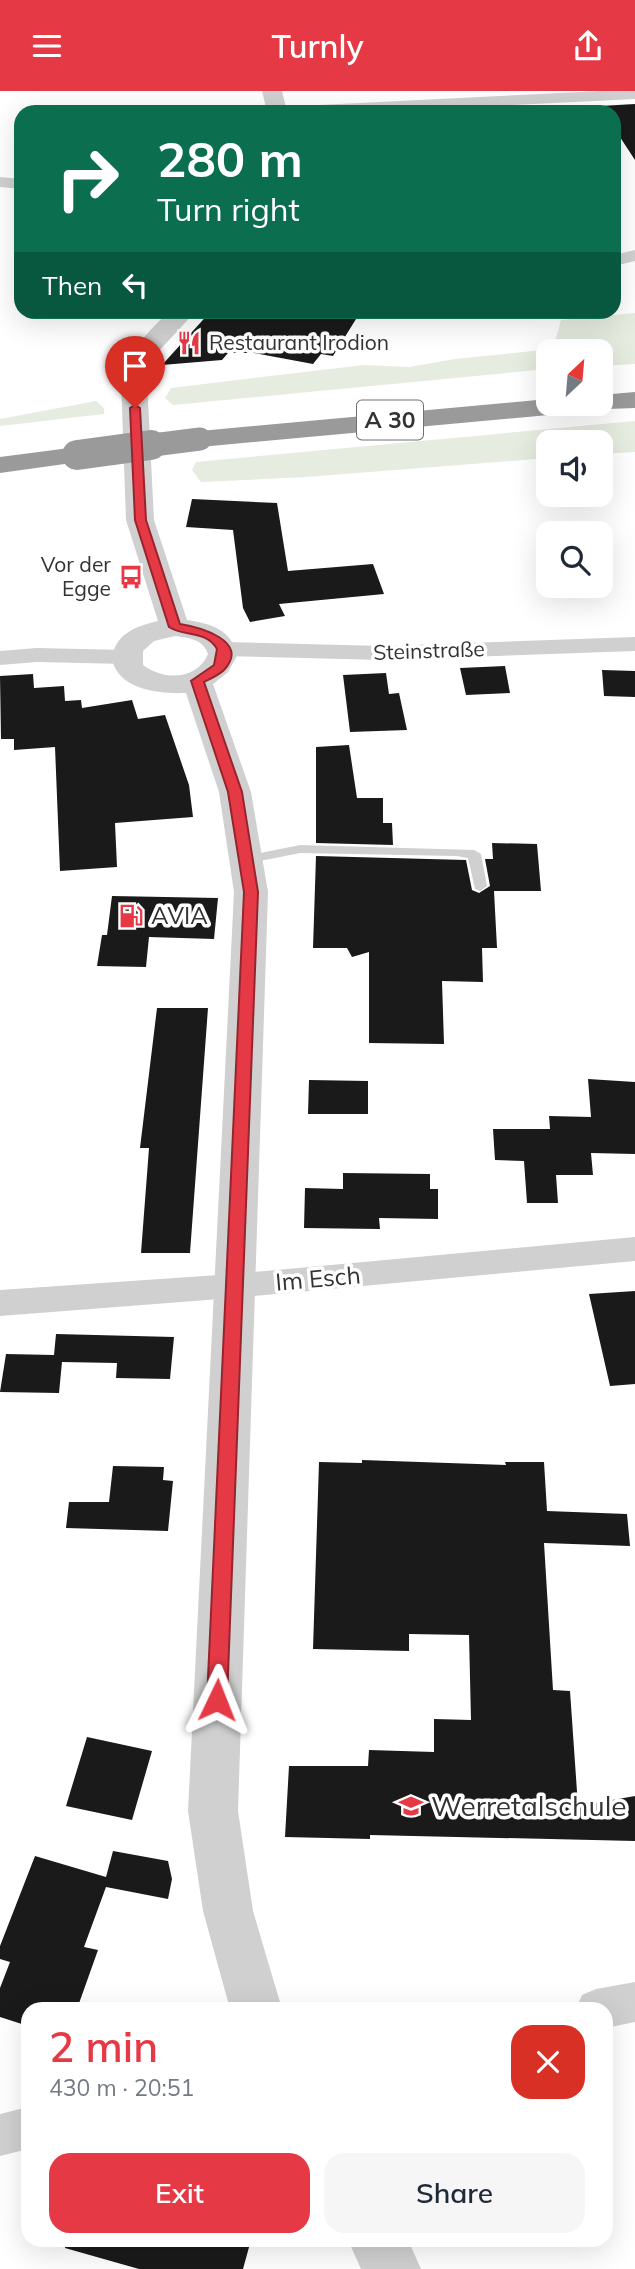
<!DOCTYPE html>
<html lang="en">
<head>
<meta charset="utf-8">
<style>
	body { margin:0; font-family:Mulish,sans-serif; background:#f6f6f7; color:#1f2937; height:100vh; display:flex; flex-direction:column; font-size:26px; white-space:nowrap }
	* { box-sizing:border-box; margin:0 }
	p { font-size:23px; color:#747a83 }
	.icon { flex:none; width:38px; height:38px; fill:none; stroke:currentColor; stroke-width:2; stroke-linecap:round; stroke-linejoin:round }
	.map { position:relative; flex:1; overflow:hidden }
	.sheet { position:absolute; left:21px; top:1911px; width:592px; height:245px; display:flex; flex-direction:column; background:#fff; border-radius:21px; box-shadow:0 7px 28px #0002 }
	.sheet>* { flex:none }
	.hud { position:absolute; left:14px; top:14px; width:607px; height:214px; border-radius:21px; box-shadow:0 7px 28px #0002; background:#0b6e4f; color:#fff; overflow:hidden }
	.needle { width:46px; rotate:26deg }
	.tools { position:absolute; left:536px; top:248px; display:grid; gap:14px }
	.tools a { display:grid; place-items:center; width:77px; height:77px; border-radius:14px; background:#fff; box-shadow:0 7px 28px #0002; font-size:35px }
	.pin { position:absolute; display:grid; place-items:center; width:60px; height:60px; color:#fff; margin:-72px -30px; border-radius:50% 50% 50% 0; rotate:-45deg; box-shadow:0 0 7px #0007 }
	.pin .icon { rotate:45deg }
	.me { position:absolute; width:77px; margin:-38px; rotate:2deg; stroke-linejoin:round; filter:drop-shadow(0 0 5px #0008) }
	.turn { display:flex; align-items:center; gap:24px; height:147px; padding:0 28px; font-size:32px }
	.turn .icon { width:91px; height:91px; stroke-width:2.5 }
	.turn b { display:block; font-size:49px; line-height:60px }
	.then { display:flex; align-items:center; height:66px; padding:0 28px; background:#0003; gap:14px; font-size:26px }
	.round { display:grid; place-items:center; flex:none; width:74px; height:74px; border-radius:21px; background:#f6f6f7 }
	.head { display:flex; align-items:center; justify-content:space-between; height:119px; padding:0 28px }
	h1 { font-size:42px; font-weight:600; line-height:52px; color:#e63946 }
	.button { display:flex; gap:14px; margin-top:auto; padding:14px 28px }
	.button a { flex:1; height:80px; border-radius:21px; background:#e63946; color:#fff; font-size:28px; font-weight:600; line-height:80px; text-align:center }
	.button a+a { background:#f6f6f7; color:#1f2937 }
	header { display:flex; justify-content:space-between; align-items:center; height:91px; padding:0 28px; background:#e63946; color:#fff; font-size:32px; font-weight:600 }
	.map>svg:first-child { display:block }
	.green { fill:#e6ecdf }
	.building { fill:#1a1a1a }
	.lines { fill:none; stroke-linecap:round; stroke-linejoin:round }
	.service { fill:#d0d0d0; fill-rule:evenodd }
	.minor { fill:#d0d0d0; fill-rule:evenodd }
	.tertiary { fill:#d0d0d0; fill-rule:evenodd }
	.motorway { fill:#9a9a9a; fill-rule:evenodd }
	.motorway-bridge-far1 { stroke:#9a9a9a; stroke-width:23 }
	.motorway-bridge { stroke:#9a9a9a; stroke-width:30 }
	.route { fill:#e63946; stroke:#96252e; stroke-width:2 }
	.labels { text-anchor:middle; stroke-width:7; stroke-linejoin:round; paint-order:stroke }
	.far-poi-label { font-size:21px; fill:#333; stroke:#fff; text-anchor:start }
	.far-street-label { font-size:21px; fill:#333; stroke:#fff }
	.shield { fill:#fff; stroke:#707070; stroke-width:2 }
	.shield-label { font-size:23px; font-weight:bold; fill:#333 }
	.poi-label { font-size:24px; fill:#333; stroke:#fff; text-anchor:start }
	.street-label { font-size:24px; fill:#333; stroke:#fff }
	.near-poi-label { font-size:28px; fill:#333; stroke:#fff; text-anchor:start }
</style>
</head>
<body>
<header><svg class="icon" aria-label="menu" viewBox="0 0 24 24"><path d="M4 6h16M4 12h16M4 18h16"/></svg>Turnly<svg class="icon" aria-label="share" viewBox="0 0 24 24"><path d="M12 15V3M7 8l5-5 5 5M5 13v7h14v-7"/></svg></header>
<div class="map">
<svg width="635" height="2178" viewBox="0 0 635 2178">
	<rect width="100%" height="100%" fill="#fff"/>
	<path class="green" d="M635,222V273L600,275V261H548V278L173,314L165,307L171,297L364,274L409,276L455,268L553,258L561,229Z
		M96,310L104,317V323L0,335V328Z
		M635,330V361L600,363V352H548V367L306,386L201,391L192,379L196,371Z"/>
	<path class="building" d="M635,13V69L614,37V21H604L600,15Z
		M211,220H361L333,265L321,263L313,273L254,262H228L222,269L162,274Z
		M192,408L277,412L288,480L373,473L384,503L279,513L285,525L250,531L243,517L233,439L186,436Z
		M505,575L510,602L466,604L460,577Z
		M602,579L635,580V606L604,605Z
		M386,582L389,603L399,602L407,639L350,641L343,584Z
		M33,583L34,597L64,595L65,610L81,609L82,617L132,609L138,628L165,624L189,694L193,726L115,732L117,776L60,780L55,656L14,659V648H1L0,585Z
		M349,654L357,707H383V732H392L393,754L316,752V656Z
		M492,752L537,753L541,800H494L497,857H482L483,891L442,890L444,953L369,952V861L352,866L347,857H313L316,765L466,769L472,799L479,802L490,795L485,768H493Z
		M112,805L218,807L214,848L149,846L146,876L97,875L102,844H107Z
		M157,917H208L190,1162H141L149,1057H140Z
		M588,988L635,991V1063L591,1062L593,1084H556L558,1112H527L524,1070L495,1069L493,1038H550L549,1025L591,1026Z
		M309,989L368,990V1023H308Z
		M343,1082L430,1083V1098H438V1128L379,1127L380,1138L304,1137L305,1097L343,1098Z
		M635,1200V1293L610,1295L589,1203Z
		M56,1243L174,1246L170,1288L116,1287L117,1272L62,1271L59,1302L0,1301L6,1263L54,1264Z
		M362,1369L506,1374L505,1371H544L547,1420L627,1423L630,1455L544,1452L553,1599L570,1600L578,1715L635,1705V1750L370,1744V1748L285,1746L289,1675H368L369,1659L434,1661V1628L471,1629L469,1544L409,1543V1560L313,1558L319,1371L362,1372Z
		M113,1375L164,1376L163,1389L173,1390L168,1440L66,1437L69,1411H109Z
		M87,1646L152,1660L132,1729L66,1715Z
		M113,1760L168,1770L172,1788L168,1808L106,1796L84,1856L98,1859L77,1918H28V1935L0,1926V1897L10,1871L0,1868V1855L35,1765L106,1786Z
		M66,2149H251L243,2178H139L65,2157Z"/>
	<g class="lines">
		<path class="service" d="M300,754L474,759L481,763L487,795L480,800L475,798L468,767L456,765L300,762L246,773L239,769L246,765Z"/>
		<path class="minor" d="M601,0H635V8L373,21H271L279,16Z
			M0,86L21,88V98L0,96Z
			M635,159V170L614,175V164Z
			M635,546V560L383,569L223,565L215,563L212,558L215,553L223,551L383,555Z
			M37,557L126,559L134,561L137,566L134,571L126,573L37,571L0,574V560Z
			M635,1146V1170L233,1207L0,1225V1199L233,1183Z
			M635,1891V1931L606,1937V1918H576L582,1904L596,1898Z
			M28,2016V2058L0,2065V2023Z"/>
		<path class="tertiary" d="M262,0H282L287,21H267Z
			M170,220H196L157,262L147,289L154,429L187,529C212,533 229,538 238,563L228,581L213,593L251,701L268,801L238,1720L253,1820L282,1918H230L203,1820L188,1720L234,801L219,701L186,602C160,603 118,599 112,568C115,542 137,535 158,530L126,429L121,289C129,260 148,240 170,220ZM175,545C189,547 203,548 208,563C197,589 164,590 143,574V560L154,550Z
			M348,2149H408L421,2178H361Z"/>
		<path class="motorway" d="M635,301V317C617,318 597,317 581,321L200,356L191,354L187,348L191,342L200,340L548,308V313H600V304Z
			M77,356L86,358L90,364L86,370L0,382V366Z"/>
		<path class="motorway-bridge-far1" d="M137,356L200,348"/>
		<path class="motorway-bridge" d="M77,364L151,354"/>
	</g>
	<path class="route" d="M135,314L140,317L146,429L180,533C199,536 251,550 224,579C219,584 210,588 204,591L242,701L258,801L227,1609L224,1616L217,1619L210,1616L207,1609L244,801L228,701L191,590L214,574L217,558C206,539 184,546 169,536L135,429L130,317Z"/>
	<defs>
		<g id="restaurant-bare" transform="scale(1.89)"><path d="M-5-6h1v4h1v-4h1v4h1v-4h1v5L-1.5 .5V6h-2V.5L-5-1ZM5-6V6H3V1.5H1.5Q1.5-4 5-6Z" fill="#e63946" stroke="#fff" stroke-width="2.5" paint-order="stroke"/></g>
		<g id="bus-bare" transform="scale(1.89)"><path d="M-5-6H5V4H4V6H2V4H-2V6H-4V4H-5ZM-3.5-4V0h7V-4ZM-3.5 1.2v1.5H-2V1.2ZM2 1.2v1.5H3.5V1.2Z" fill="#e63946" stroke="#fff" stroke-width="2.5" paint-order="stroke"/></g>
		<g id="fuel-bare" transform="scale(1.89)"><path d="M-5.5-6h7V0h2V4h1.3V-2.5L3-4.5l.8-.8L6-3V5H2.5V1h-1V6h-7ZM-4.2-4.7v3.2H.2V-4.7Z" fill="#e63946" stroke="#fff" stroke-width="2.5" paint-order="stroke"/></g>
		<g id="school-bare" transform="scale(1.89)"><path d="M0-5L7-2L0 1L-7-2ZM-4 1L0 2.5L4 1V4Q0 6-4 4Z" fill="#e63946" stroke="#fff" stroke-width="2.5" paint-order="stroke"/></g>
	</defs>
	<g fill-rule="evenodd">
		<use href="#restaurant-bare" x="189" y="252"/>
		<use href="#bus-bare" x="131" y="486"/>
		<use href="#fuel-bare" x="131" y="825"/>
		<use href="#school-bare" x="411" y="1715"/>
	</g>
	<g class="labels">
		<g class="far-poi-label">
			<text x="209" y="259">Restaurant Irodion</text>
			<text x="111" y="481" text-anchor="end">Vor der<tspan x="111" dy="24">Egge</tspan></text>
		</g>
		<g class="far-street-label">
			<text transform="translate(429 560) rotate(-2)" y="7">Steinstraße</text>
		</g>
		<rect class="shield" x="357" y="309.5" width="66" height="39" rx="5"/>
		<g class="shield-label">
			<text x="390" y="337">A 30</text>
		</g>
		<g class="poi-label">
			<text x="151" y="833">AVIA</text>
		</g>
		<g class="street-label">
			<text transform="translate(318 1188) rotate(-5)" y="8">Im Esch</text>
		</g>
		<g class="near-poi-label">
			<text x="431" y="1725">Werretalschule</text>
		</g>
	</g>
</svg>
<div class="tools">
<a><svg class="needle" viewBox="-14 -14 28 28"><path d="M0-13l5 13h-10z" fill="#e53935"/><path d="M0 13l5-13h-10z" fill="#747a83"/></svg></a>
<a><svg class="icon" aria-label="sound" viewBox="0 0 24 24"><path d="M4 9h4l5-4v14l-5-4H4zM17 9q2 3 0 6"/></svg></a>
<a><svg class="icon" aria-label="search" viewBox="0 0 24 24"><circle cx="10" cy="10" r="6"/><path d="M15 15l6 6"/></svg></a>
</div>
<div class="pin" style="left:135px;top:317px;background:#d93025"><svg class="icon" aria-label="arrive" viewBox="0 0 24 24"><path d="M6 21V4h12l-3 4 3 4H6"/></svg></div>
<svg class="me" style="left:217px;top:1609px" viewBox="-20 -20 40 40"><path d="M0-17L14 15 0 8-14 15z" fill="#e63946" stroke="#fff" stroke-width="4"/></svg>
<div class="hud">
<div class="turn"><svg class="icon" aria-label="right" viewBox="0 0 24 24"><path d="M7 20v-9h11M14 6l5 5-5 5"/></svg><div><b>280 m</b>Turn right</div></div>
<div class="then">Then<svg class="icon" aria-label="left" viewBox="0 0 24 24"><path d="M17 20v-9H6M10 6l-5 5 5 5"/></svg></div>
</div>
<section class="sheet">
<div class="head"><div><h1>2 min</h1><p>430 m · 20:51</p></div><a class="round" style="background:#d93025;color:#fff"><svg class="icon" aria-label="close" viewBox="0 0 24 24"><path d="M6 6l12 12M18 6L6 18"/></svg></a></div>
<div class="button"><a>Exit</a><a>Share</a></div>
</section>
</div>
</body>
</html>
